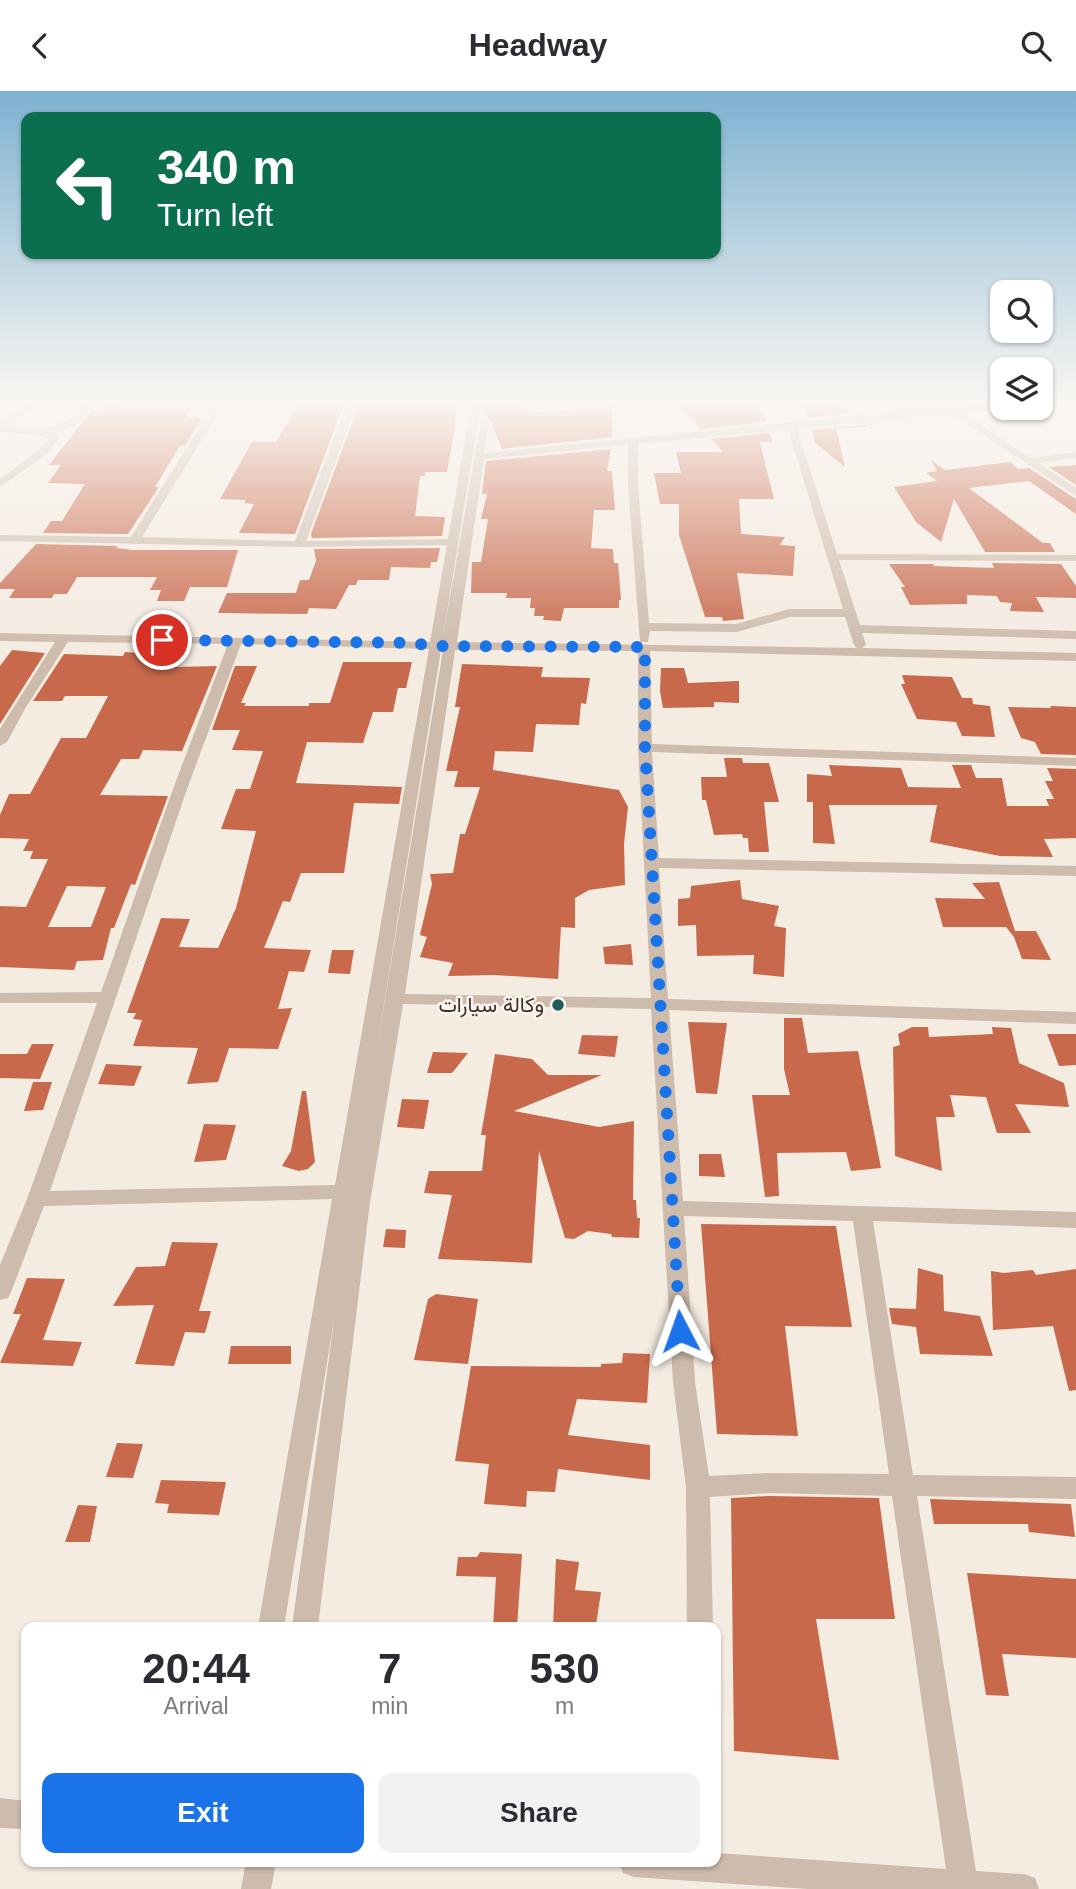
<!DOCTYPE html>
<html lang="en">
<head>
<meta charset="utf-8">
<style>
	body { margin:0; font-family:Arial,Vazirmatn,sans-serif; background:#f2f2f3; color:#2b2b33; height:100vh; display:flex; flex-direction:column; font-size:26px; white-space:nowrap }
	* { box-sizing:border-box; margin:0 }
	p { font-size:23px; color:#7c7c81 }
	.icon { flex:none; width:38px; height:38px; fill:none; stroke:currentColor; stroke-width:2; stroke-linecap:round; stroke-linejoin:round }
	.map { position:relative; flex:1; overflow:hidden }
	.details { position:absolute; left:21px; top:1531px; width:700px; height:245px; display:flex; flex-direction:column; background:#fff; border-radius:14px; box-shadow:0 2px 5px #0004 }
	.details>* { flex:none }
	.hud { position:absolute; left:21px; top:21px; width:700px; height:147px; border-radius:14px; box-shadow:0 2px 5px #0004; background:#0b6e4f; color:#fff; overflow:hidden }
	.tools { position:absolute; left:990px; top:189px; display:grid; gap:14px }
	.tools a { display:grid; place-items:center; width:63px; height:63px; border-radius:14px; background:#fff; box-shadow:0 2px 5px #0004; font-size:35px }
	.pin { position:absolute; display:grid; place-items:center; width:60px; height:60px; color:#fff; margin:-30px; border:4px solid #fff; border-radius:50%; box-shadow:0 2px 7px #0007 }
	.me { position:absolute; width:77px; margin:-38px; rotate:356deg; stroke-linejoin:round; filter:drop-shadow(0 0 5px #0008) }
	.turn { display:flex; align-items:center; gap:24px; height:147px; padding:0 21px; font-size:32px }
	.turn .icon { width:91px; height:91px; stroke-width:2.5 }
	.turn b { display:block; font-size:49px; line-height:60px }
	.eta { display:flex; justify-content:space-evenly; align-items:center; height:119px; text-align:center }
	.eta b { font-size:42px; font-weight:700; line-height:49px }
	.action { display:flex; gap:14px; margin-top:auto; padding:14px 21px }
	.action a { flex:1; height:80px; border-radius:14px; background:#1a73e8; color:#fff; font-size:28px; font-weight:700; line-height:80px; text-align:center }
	.action a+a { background:#f2f2f3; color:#2b2b33 }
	header { display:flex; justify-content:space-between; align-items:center; height:91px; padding:0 21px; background:#fff; font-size:32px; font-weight:700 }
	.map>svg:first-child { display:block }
	.building { fill:#c8694b; fill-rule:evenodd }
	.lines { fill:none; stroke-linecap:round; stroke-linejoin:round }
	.street { fill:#cdbbac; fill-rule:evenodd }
	.route { stroke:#1a73e8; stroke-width:12; stroke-dasharray:0 21.6 }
	.poi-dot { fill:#1f5a5e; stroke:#fbf5ee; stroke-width:2.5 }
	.labels { text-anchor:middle; stroke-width:5; stroke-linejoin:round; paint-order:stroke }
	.poi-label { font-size:21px; fill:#3b302b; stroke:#fbf5ee; text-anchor:end }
</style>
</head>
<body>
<header><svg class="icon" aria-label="back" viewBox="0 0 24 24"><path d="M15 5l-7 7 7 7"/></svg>Headway<svg class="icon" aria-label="search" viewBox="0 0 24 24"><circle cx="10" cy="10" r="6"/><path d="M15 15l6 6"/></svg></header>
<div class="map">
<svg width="1076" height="1798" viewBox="0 0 1076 1798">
	<rect width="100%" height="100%" fill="#f4ebe1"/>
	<path class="building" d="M106,313L192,315L186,326H202L185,355H180L155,396H159L128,443L43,442L51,430H62L85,393L48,392L61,374H49L92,319H102Z
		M298,313H344L295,443L239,442L254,413L244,412L246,409L220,408L252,351H276Z
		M359,313H456L455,336L447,381H425V385H420L415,425L445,426L442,445L312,447L311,443Z
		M483,313H524L530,322L612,315V346L502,358L491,331L483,319Z
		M677,313H758L766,331L701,338Z
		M804,313H839L850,322L808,327Z
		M865,334L867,336L836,337L845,376L815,352L812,339Z
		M770,342L772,351H760L774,408H739L741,443L785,446L780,454L795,455L793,485L737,482L744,528L723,530L722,526H705L679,444V413H660L654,382H681L676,361H723L711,348Z
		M611,358L607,380H612L615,419H594L591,457L613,458L614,472H618L621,509H619V517H564L561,530L543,529L544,525H534L535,517H530L531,507H506L507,502H471L472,471H481L488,428H481L487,403H482L486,370Z
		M931,369L945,379L1010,371L1018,378L1029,377L1076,408V423L1029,390L969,397L1043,452H1050L1055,461H985L954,408L941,451L916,431L894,396L937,390L926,382L937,380Z
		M1076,374V394L1049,376Z
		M36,453L118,455L116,457L133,459H238L227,496H190L184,510H157L161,499H150L157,486H77L67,503H54L52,507H9L15,498H0V492Z
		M440,457L437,471H431L430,477L391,476L389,489H358L356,494H349L336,518L309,517L307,523L218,522L227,502H296L300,489H309L316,470L314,458Z
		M992,472L1061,473L1076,495V507L1036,506L1044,521L1010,520L1012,512L1000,511L997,505L967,504V513L910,514L901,496H905L889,473H934L933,475L994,477Z
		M12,559L45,562L0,633V575Z
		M125,561L176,564L172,569L178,570L175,576L217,575L182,660L143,659L139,668H121L100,704L168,705L135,794L131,793L114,837H111L103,869L77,870L74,879L0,876V815L26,816L48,768H30L33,760H23L29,748L0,747V724L9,703H30L61,647H86L108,605H65L62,610H33L64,563L123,565ZM67,795L106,796L91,836H48Z
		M343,571H412L406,597H398L393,621H373L363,652L307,651L296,692L402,696L399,713L354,712L344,782H301L290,811L283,810L264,857L311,859L304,881L289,880L278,918L292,917L278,958L229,957L218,991L187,993L198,957L133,955L142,929L133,928L136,922H127L161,827L190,828L179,856L218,857L236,817L256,740L221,738L236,698H250L263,660L232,659L240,639H212L235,575H257L241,612H246L244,615H309V612H330Z
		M462,573L543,576L541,586L590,587L586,613L581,612L579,634L536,633L533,661L495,660L493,679L619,699L628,716L624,753L625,794L589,799L575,807V837L561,836L558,888L495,884L448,885L453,872L420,866L427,846L420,844L432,793L430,783L453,782L460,743H465L480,696H454L458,680H446L460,616H455Z
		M661,577H684L688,592L739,590V612L714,611V616L663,617L660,600Z
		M902,584L952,586L962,607H972L973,613L990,615L995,646L962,645L956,631L917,628L901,593H905Z
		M1050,615L1076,616V664L1041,663L1035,651L1021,647L1008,616L1051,617Z
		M724,667H742L743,672H769L779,711H764L769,761H749L748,747H743L742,743L714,744L706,709H702L701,686H727Z
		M829,674L901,677L908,696L961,697L952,674H971L976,687H1002L1007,715H1049L1046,708H1054L1045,690H1053L1047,677L1076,678V747L1044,748L1053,766L1000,765L930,751L937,714H829L835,753L813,752V711H807V683L832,685Z
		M740,789L742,808L779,815L774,835L786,837L784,886L753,883L754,864L697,865L696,834L678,835V808L690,807L691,795Z
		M999,791L1015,840H1036L1051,869L1022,868L1014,846L1006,836H943L935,807L985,808L972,792Z
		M631,853L633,874L605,873L603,856Z
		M332,859H354L350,883L328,882Z
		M784,927H802L808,962L858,960L881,1077L851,1080L846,1061L777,1062L779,1105L765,1106L752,1004H790L784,978Z
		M688,931L727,932L717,1003L696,1002Z
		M912,936H928L929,946L993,943L992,936L1011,937L1019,972L1064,992L1069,1016L1015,1013L1031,1042H997L986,1006L950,1004L955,1026H936L942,1080L895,1065L893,956L900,954L898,943Z
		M1047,943H1076V974L1059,975Z
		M582,944L618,945L615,966L578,963Z
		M32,953H54L40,988L0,987V963H27Z
		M433,961L468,962L452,982H427Z
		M495,963L532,968L548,984H602L514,1020L599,1036L634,1030L633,1109H636L637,1127H640L639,1147L612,1146L611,1143L588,1140L574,1148L565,1147L539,1060L532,1172L438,1168L452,1104L424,1102L429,1080H482L486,1044H481Z
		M106,973L142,975L134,995L98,993Z
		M33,991H52L43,1019L24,1020Z
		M302,1000H306L315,1071L308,1078L299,1080L282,1075L291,1060Z
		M402,1008L429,1009L424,1038L397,1036Z
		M204,1033L236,1034L226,1069L194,1071Z
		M699,1063H721L725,1086L699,1085Z
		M701,1133L836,1135L852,1236L785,1235L798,1345L717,1343Z
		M386,1138L406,1139L405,1157L383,1156Z
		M172,1151L218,1152L199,1220H211L205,1242L185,1241L174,1275L135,1273L154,1214L113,1215L136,1176L165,1175Z
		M918,1177L943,1184L944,1220L980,1225L993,1265L920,1263L916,1236L892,1233L889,1217L916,1218Z
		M1076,1178V1299L1069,1300L1053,1235L993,1239L991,1180L1004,1182L1033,1179L1036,1184Z
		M27,1187L65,1188L43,1249L82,1251L73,1275L0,1272L21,1223H13Z
		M436,1203L478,1208L468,1273L414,1269L428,1208Z
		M231,1255H291V1273H228Z
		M623,1262L650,1263L647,1312L577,1308L568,1344L650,1354V1389L558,1378L555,1401L527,1400L526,1416L484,1413L489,1373L455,1370L471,1275L601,1276V1273L622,1272Z
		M117,1352L143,1353L133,1387L106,1386Z
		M161,1389L226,1391L219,1424L167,1422L169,1413L155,1412Z
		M769,1405L879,1407L895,1528H816L839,1669L734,1660L731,1407Z
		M930,1408L1071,1413L1075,1446L1029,1441L1028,1433H934Z
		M78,1414L97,1415L90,1451H65Z
		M480,1461L522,1463L517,1536H493L496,1486L456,1485L458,1466H477Z
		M556,1468L579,1471L575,1499L601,1501L596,1534L573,1531V1536H553Z
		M967,1482L1076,1488V1567L1002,1563L1009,1605L986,1604Z"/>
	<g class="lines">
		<path class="street" d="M28,313H39L4,335C38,338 57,344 81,316L77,313L92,315L75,335L53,343L59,347L47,363L0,396V388L39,359L48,348L43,345L0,340V329Z
			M214,313H224L142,446L295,450L347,313H357L306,450L448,448L471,313H481L442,551L481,330L489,332L484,362L951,315L1003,313V317H1006L963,322L1030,367L1076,361V367L1038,372L1076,397V405L952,323L797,338L837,463L1076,464V470L839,469L860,534L1076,540V548L862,542L866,554L862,557L1076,562V570L650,560L652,653L1076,667V675L652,661L659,767L1076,775V785L659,777L668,908L1076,921V933L669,919L683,1110L1076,1121V1137L873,1130L913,1384L1076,1386V1408L917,1405L976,1780L1024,1783L1035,1787L1039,1798H808L634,1786L623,1782L619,1771H716V1762L946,1778L892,1405L769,1402L710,1406L713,1536H687L686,1396L673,1291L651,918L403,913L370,1111L318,1536H292L335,1223L284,1536H258L332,1108L44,1115L11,1201L8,1207L0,1209V1174L27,1108L97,912H0V902L101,901L173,698L228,553L68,551L26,616L7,651L0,655V638L55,551L0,550V542L430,551L447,454L299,456L0,450V444L131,446ZM788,338L843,518H789L736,533L649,532L638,393V353ZM628,354V393L640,551H648L650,540L737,541L790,526H845L854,554L857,557L457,551L484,368ZM241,553L429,558L335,1094L50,1100L187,698ZM441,559H443L376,963ZM455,559L638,560V657L651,907L405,903ZM684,1125L853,1130L889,1383L769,1382L709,1385L695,1291Z
			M0,1707L26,1710V1738L0,1737Z
			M246,1771H276L271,1798H241Z"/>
	</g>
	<linearGradient id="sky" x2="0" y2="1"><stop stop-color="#7eb2d2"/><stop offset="0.55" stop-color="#faf6f2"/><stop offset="1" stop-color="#faf6f2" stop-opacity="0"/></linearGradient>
	<rect width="1076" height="565" fill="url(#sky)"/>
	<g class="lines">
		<path class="route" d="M162,549L412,552L435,555L645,556V657L680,1240"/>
	</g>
	<circle class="poi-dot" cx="558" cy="914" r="7"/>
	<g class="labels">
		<g class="poi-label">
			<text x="544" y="921">وكالة سيارات</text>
		</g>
	</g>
</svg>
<div class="tools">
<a><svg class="icon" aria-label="search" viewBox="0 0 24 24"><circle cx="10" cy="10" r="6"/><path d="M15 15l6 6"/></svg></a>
<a><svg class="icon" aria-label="layers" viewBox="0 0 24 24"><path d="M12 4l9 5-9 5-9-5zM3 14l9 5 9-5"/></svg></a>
</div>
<div class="pin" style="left:162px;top:549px;background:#d93025"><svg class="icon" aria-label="arrive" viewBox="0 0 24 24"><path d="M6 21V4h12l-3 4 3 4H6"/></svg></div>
<svg class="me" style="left:680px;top:1240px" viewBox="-20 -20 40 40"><path d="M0-17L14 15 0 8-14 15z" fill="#1a73e8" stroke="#fff" stroke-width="4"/></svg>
<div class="hud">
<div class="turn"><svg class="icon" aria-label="left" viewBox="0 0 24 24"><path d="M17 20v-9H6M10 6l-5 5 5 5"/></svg><div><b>340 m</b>Turn left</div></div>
</div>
<section class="details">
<div class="eta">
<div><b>20:44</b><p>Arrival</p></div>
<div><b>7</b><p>min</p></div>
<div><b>530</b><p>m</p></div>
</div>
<div class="action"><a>Exit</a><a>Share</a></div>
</section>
</div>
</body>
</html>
